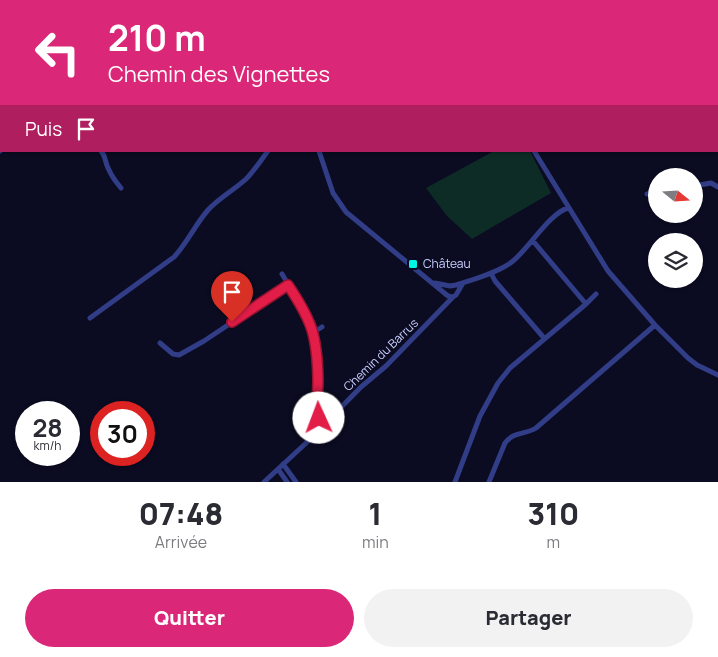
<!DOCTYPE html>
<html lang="fr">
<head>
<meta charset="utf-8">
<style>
	body { margin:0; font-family:Manrope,sans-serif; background:#f2f2f3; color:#2b2b33; height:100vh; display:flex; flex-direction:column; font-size:19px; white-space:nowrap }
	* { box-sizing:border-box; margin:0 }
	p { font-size:16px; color:#7c7c81 }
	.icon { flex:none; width:28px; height:28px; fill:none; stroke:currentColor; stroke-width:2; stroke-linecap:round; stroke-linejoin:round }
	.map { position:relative; height:482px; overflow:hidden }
	.drawer { display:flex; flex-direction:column; background:#fff; flex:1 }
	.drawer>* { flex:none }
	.banner { position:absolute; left:0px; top:0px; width:719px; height:152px; box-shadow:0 1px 4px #0004; background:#db2777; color:#fff; overflow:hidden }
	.needle { width:32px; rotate:108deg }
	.tools { position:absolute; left:648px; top:168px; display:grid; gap:10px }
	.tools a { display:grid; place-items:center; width:55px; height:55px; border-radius:50%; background:#fff; box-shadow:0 1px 4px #0004; font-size:25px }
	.speed { position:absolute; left:15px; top:401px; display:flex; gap:10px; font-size:25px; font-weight:700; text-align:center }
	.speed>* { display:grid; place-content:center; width:65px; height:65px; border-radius:50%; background:#fff; box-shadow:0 1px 4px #0004; line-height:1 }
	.speed small { font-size:12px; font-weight:400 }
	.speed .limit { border:8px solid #d22; background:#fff; color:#111 }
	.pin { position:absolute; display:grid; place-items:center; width:42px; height:42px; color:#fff; margin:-51px -21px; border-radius:50% 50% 50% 0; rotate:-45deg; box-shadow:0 0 5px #0007 }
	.pin .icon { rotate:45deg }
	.me { position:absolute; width:55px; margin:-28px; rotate:358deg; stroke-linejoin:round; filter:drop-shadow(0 0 4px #0008) }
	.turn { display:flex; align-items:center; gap:18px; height:105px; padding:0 25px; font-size:22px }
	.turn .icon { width:65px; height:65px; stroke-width:2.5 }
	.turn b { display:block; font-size:35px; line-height:42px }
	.then { display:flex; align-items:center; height:48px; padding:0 25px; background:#0003; gap:10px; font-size:19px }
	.eta { display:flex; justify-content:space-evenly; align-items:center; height:85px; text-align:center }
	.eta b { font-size:30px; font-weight:800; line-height:35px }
	.action { display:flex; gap:10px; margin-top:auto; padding:10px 25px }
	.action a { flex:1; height:58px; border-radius:30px; background:#db2777; color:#fff; font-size:20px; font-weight:800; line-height:58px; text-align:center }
	.action a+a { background:#f2f2f3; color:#2b2b33 }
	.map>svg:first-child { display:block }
	.green { fill:#0d2c25 }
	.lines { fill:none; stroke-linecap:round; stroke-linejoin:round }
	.minor { stroke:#313d86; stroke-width:5 }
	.tertiary { stroke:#313d86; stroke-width:6 }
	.route-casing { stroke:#92132f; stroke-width:12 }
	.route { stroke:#e11d48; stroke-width:9 }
	.poi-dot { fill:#00f6e3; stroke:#0b0b22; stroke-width:2 }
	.labels { text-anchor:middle; stroke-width:4; stroke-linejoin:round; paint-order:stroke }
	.poi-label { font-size:12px; fill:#cbcfff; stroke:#0b0b22; text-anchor:start }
	.street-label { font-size:12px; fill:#cbcfff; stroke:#0b0b22 }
</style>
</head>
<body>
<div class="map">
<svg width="718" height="482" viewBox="0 0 718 482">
	<rect width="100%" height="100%" fill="#0b0b22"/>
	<path class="green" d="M494,151H530L551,193L472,239L447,216L426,188Z"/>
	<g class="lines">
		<path class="minor" d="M27,0V1
			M164,0L165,1
			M246,0V1
			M304,0V1
			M397,0L398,1
			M559,0L560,1
			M672,0L673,1
			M571,1L572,0
			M0,151L1,150
			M101,151C106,156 105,164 109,170C112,177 116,182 121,188
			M319,151L333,193L346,212L448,296L453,297L456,295L463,283
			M534,151L608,271L655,325L688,358L697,365L718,375
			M694,186L711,183L718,187
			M647,194L656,192
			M491,273L495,281L544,338
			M282,274L311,322L314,332L322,327
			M435,283L450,286L456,285C472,280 500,272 513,261C529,248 550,213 568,208
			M586,304L596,294
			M90,318L174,257C187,243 195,225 208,210C219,198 234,190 246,179C254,171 261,160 268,151
			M314,332L318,353V413L323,426
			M160,343L173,354L179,355L204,341L288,285
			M283,464L296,482
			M278,469L287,482
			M264,482L305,444L361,387L386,366L453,297
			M455,482L480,416L498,383L510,368L586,304L533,241
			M489,482L505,443C514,431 525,435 536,428L655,325"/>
		<path class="tertiary" d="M350,1L352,0
			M0,29L1,28"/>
	</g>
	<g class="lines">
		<g class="route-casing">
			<path id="route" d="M232,322L288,285C312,321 317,335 318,379C318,392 316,405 319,418"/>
		</g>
		<use href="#route" class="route"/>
	</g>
	<rect class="poi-dot" x="408" y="259" width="10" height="10" rx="2.5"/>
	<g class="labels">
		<g class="poi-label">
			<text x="423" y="268">Château</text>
		</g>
		<g class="street-label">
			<text transform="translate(381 355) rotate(-44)" y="4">Chemin du Barrus</text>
		</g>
	</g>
</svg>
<div class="tools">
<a><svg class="needle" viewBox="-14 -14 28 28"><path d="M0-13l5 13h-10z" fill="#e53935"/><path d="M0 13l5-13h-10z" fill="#7c7c81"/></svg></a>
<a><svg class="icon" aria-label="layers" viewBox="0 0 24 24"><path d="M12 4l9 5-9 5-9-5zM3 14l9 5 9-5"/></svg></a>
</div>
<div class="speed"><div>28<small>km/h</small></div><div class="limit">30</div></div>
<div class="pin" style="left:232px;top:322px;background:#d93025"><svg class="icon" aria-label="arrive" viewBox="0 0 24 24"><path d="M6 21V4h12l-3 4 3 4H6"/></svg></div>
<svg class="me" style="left:319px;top:418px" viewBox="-20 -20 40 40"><circle r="19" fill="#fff"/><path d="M0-13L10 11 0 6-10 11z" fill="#e11d48"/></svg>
<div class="banner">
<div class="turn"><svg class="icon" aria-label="left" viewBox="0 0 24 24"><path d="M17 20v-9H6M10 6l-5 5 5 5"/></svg><div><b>210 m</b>Chemin des Vignettes</div></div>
<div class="then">Puis<svg class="icon" aria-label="arrive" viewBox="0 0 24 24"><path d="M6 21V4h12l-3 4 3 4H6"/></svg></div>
</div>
</div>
<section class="drawer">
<div class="eta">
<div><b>07:48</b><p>Arrivée</p></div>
<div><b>1</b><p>min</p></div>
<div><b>310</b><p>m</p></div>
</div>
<div class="action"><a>Quitter</a><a>Partager</a></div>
</section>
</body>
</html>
